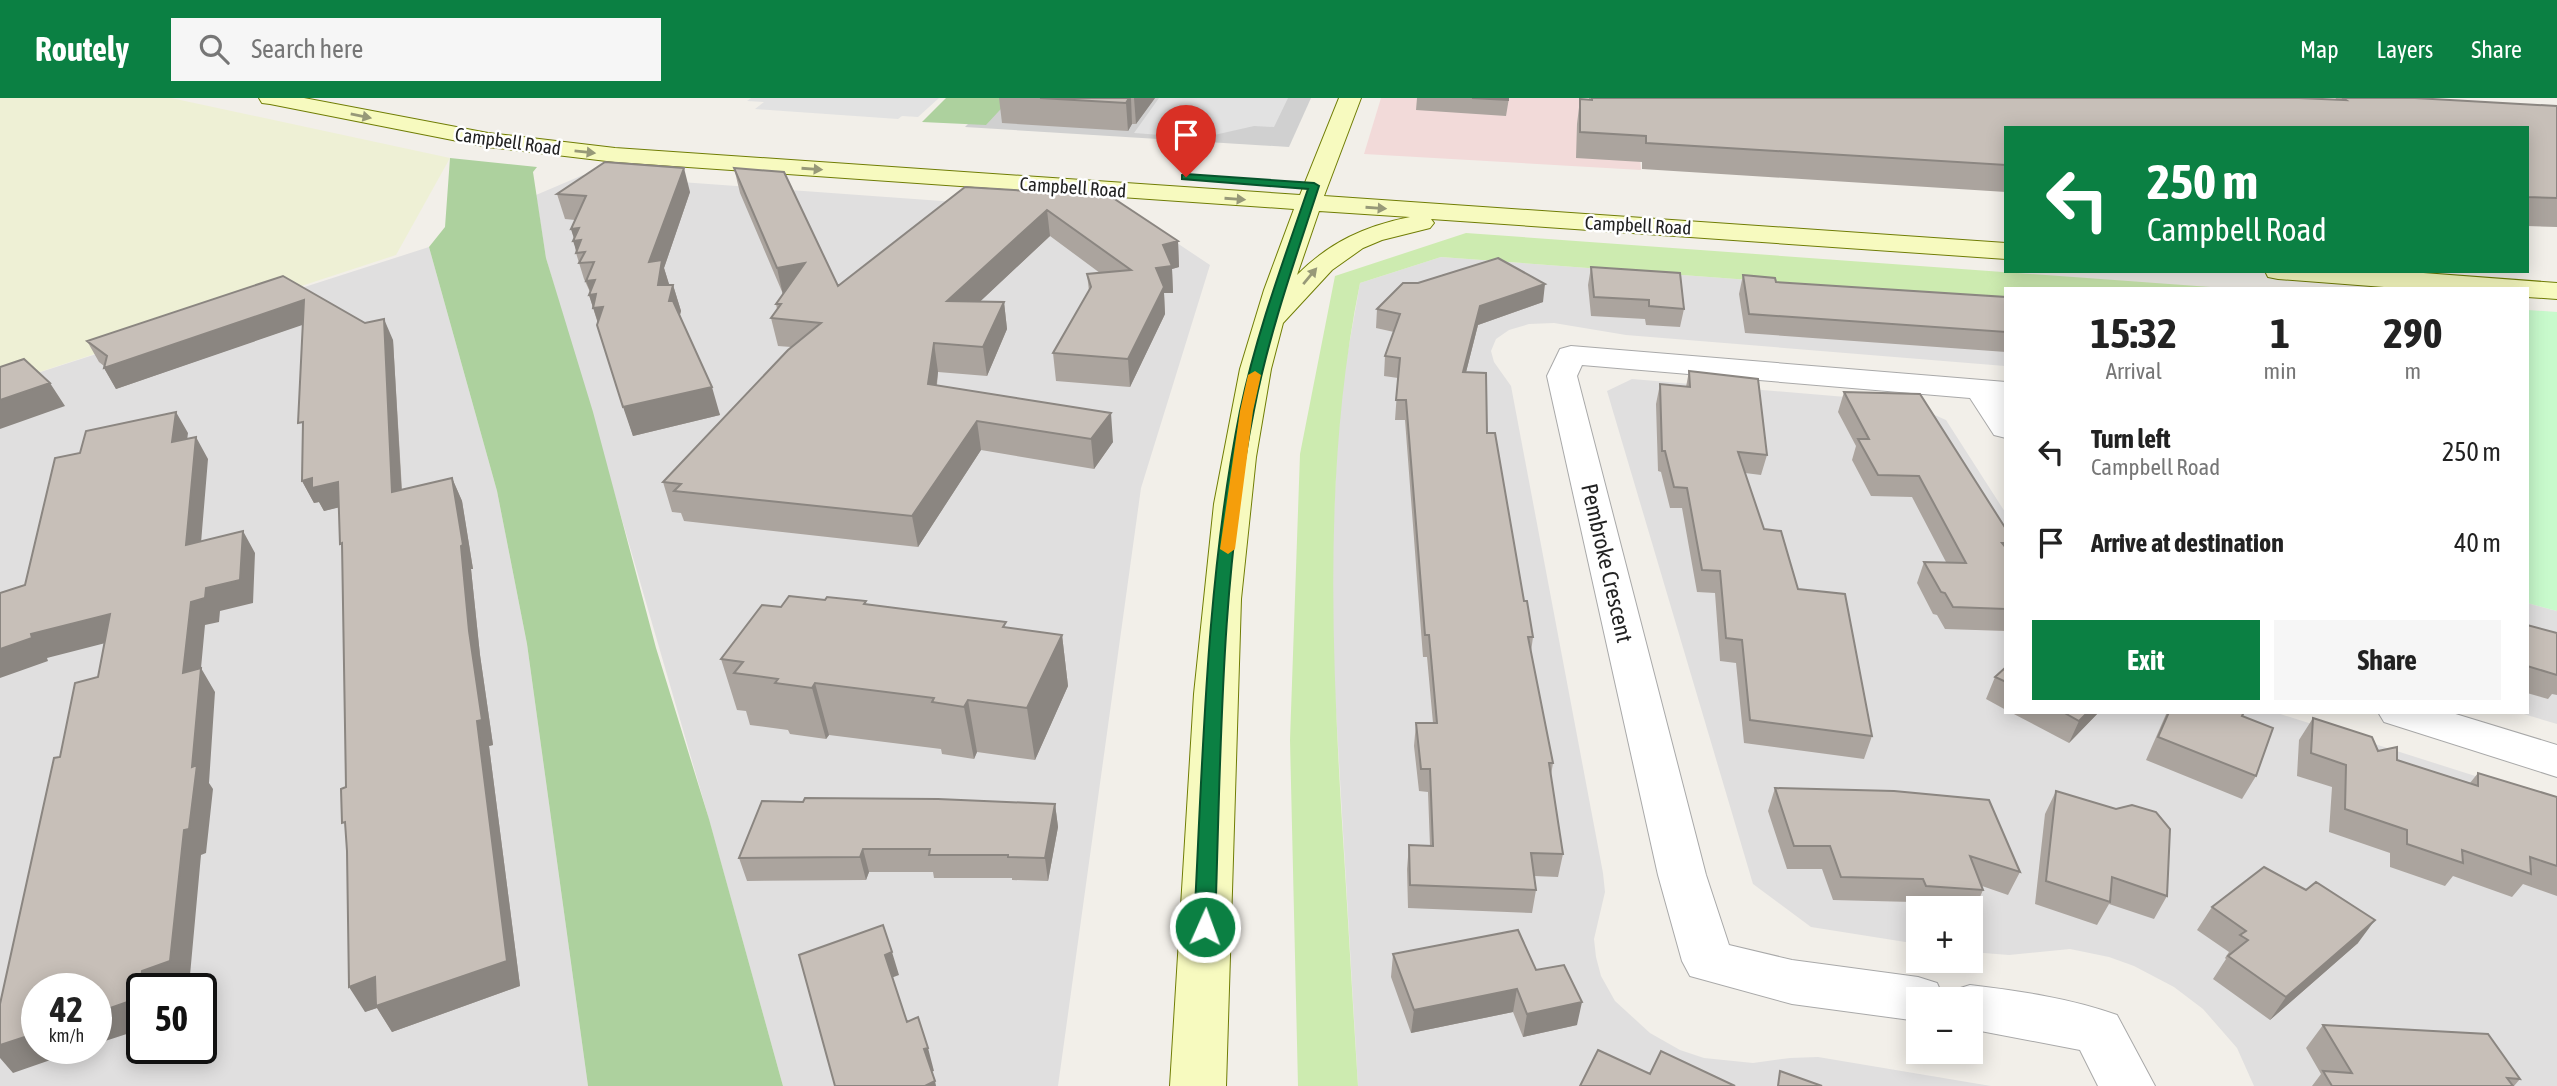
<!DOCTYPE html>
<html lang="en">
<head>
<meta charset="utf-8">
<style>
	body { margin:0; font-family:"Asap Condensed",sans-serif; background:#f6f6f6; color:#222; height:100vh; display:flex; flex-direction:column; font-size:26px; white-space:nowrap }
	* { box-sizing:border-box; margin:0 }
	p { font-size:23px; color:#767676 }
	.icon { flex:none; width:38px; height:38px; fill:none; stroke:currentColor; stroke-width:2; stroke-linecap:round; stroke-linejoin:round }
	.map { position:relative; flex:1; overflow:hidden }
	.sheet { position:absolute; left:2004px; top:189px; width:525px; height:427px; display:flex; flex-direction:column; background:#fff; border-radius:0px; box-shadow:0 4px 18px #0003 }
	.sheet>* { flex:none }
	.guide { position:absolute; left:2004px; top:28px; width:525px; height:147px; border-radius:0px; box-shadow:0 4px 18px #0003; background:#0b8043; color:#fff; overflow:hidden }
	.controls { position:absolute; left:1906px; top:798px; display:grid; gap:14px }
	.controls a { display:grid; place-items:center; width:77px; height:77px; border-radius:0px; background:#fff; box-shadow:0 4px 18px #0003; font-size:35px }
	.speed { position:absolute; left:21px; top:875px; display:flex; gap:14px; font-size:35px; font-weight:700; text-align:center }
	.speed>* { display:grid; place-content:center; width:91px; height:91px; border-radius:50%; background:#fff; box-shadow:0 4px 18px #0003; line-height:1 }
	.speed small { font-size:18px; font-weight:400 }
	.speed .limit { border:4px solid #111; border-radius:10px; background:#fff; color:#111 }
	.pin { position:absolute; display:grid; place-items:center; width:60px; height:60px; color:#fff; margin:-72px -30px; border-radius:50% 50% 50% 0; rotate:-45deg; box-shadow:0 0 7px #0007 }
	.pin .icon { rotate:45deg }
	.me { position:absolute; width:77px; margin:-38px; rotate:2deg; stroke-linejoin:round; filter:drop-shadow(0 0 5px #0008) }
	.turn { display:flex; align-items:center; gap:24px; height:147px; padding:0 28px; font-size:32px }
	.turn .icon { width:91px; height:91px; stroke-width:2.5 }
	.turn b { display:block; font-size:49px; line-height:60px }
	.eta { display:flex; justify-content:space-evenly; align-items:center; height:119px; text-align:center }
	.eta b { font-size:42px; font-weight:700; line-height:49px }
	.primary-button { display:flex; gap:14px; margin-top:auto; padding:14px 28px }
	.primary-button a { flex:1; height:80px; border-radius:0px; background:#0b8043; color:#fff; font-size:28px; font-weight:700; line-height:80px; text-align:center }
	.primary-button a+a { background:#f6f6f6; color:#222 }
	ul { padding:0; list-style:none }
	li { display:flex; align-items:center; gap:21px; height:91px; padding:0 28px }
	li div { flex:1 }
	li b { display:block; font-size:26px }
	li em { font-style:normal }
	header { display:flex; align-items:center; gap:42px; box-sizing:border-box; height:98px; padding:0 35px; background:#0b8043; color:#fff }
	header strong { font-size:33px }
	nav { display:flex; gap:38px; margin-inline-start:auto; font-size:24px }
	.search { width:490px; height:63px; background:#f6f6f6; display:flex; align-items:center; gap:18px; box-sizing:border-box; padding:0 24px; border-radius:0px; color:#767676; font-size:26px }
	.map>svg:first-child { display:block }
	.residential { fill:#e0dfdf; fill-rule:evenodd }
	.commercial { fill:#f2dad9 }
	.religious { fill:#d0d0d0 }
	.farmland { fill:#eef0d5 }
	.grass { fill:#cdebb0 }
	.forest { fill:#add19e }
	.park { fill:#c8facc }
	.parking { fill:#e2e2e2 }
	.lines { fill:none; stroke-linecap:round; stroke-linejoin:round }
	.street-casing { stroke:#a9a9a9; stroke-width:2 }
	.secondary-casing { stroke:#707d05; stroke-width:2 }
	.street { fill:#fff; fill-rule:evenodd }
	.secondary { fill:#f7fabf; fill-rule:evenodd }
	.wall { fill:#aba49e }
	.shaded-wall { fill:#8b8681 }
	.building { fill:#c7bfb8; stroke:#8b8681; stroke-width:2 }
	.oneway { fill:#979978 }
	.route { fill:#0b8043; stroke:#07532c; stroke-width:2 }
	.slow { fill:#f59e0b }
	.labels { text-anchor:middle; stroke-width:5; stroke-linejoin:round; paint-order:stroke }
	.far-street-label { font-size:19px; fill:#222; stroke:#fff }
	.street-label { font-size:23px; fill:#222; stroke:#fff }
</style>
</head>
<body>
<header>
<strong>Routely</strong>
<div class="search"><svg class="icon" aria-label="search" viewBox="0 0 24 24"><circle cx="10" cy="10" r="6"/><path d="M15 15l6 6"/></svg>Search here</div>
<nav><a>Map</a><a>Layers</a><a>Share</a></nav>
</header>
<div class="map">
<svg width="2557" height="988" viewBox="0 0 2557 988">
	<rect width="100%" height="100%" fill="#f2efe9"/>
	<path class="residential" d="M583,77L1135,117L1210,167L1141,390L1058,988H783L706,711L546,160L536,97Z
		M429,149L497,393L527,546L588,988H0V287ZM37,891H96V950H37ZM142,891H201V950H142Z
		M1441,159L2005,201V268L1626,237L1554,225L1529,226L1509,232L1496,241L1491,253L1494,264L1511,288L1603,775L1605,794L1594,841L1596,859L1601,878L1615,903L1650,935L1680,952L1704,960L1753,965L1790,960L1818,959L1991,988H1358L1333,562V435L1338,332L1344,276L1360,185Z
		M1632,281L1905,304L1946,322L2005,414L2006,614H2274L2557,704V988H2254L2237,950L2203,911L2174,889L2134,868L2109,859L2070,851L2009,857L1971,854L1970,810H1918V846L1811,829L1753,786L1607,293Z
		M2527,505L2557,513V626L2517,614H2527Z"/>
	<path class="commercial" d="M1381,0H1636L1641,72L1364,56Z"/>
	<path class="religious" d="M994,0H1311L1289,49L965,29Z"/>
	<path class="farmland" d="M0,0H171L450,60L396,157L0,287Z"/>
	<path class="grass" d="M1466,135L2238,191H2006L2005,201L1441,159L1360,185C1325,358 1331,532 1341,708C1347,801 1352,895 1358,988H1298L1290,642L1300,356L1335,178Z"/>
	<path class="forest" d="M946,0H1011L986,27L922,24Z
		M450,60L537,69L533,74L546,160L593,314L656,550L709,721L783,988H588L527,546L497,393L429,149L445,129Z"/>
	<path class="park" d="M2527,212L2557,214V513L2527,505Z"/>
	<path class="parking" d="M751,0H939L918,19L902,18L898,21L755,11L764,4L747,3Z
		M1159,0H1288L1274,29L1254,28L1201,40L1134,35Z"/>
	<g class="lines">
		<g class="street-casing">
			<path id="street" d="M1571,248L2006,284V340L1994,337L1970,300L1582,267L1577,278L1706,777L1729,847L1792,862L1918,879L1937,885L1944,901H1918V923L1792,906L1690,878L1682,863L1658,777L1547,278L1560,251Z
				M2378,614H2449L2557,647V679L2384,624Z
				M1970,887C2019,893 2070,900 2117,917L2155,988H2098L2080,952L1970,931V901H1947L1951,893Z"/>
		</g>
		<g class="secondary-casing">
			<path id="secondary" d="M259,0H304L488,35L615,50L1300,97L1339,0H1361L1324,98L2006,145V161L1431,121L1434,125L1430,130L1382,142L1363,150L1332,172L1283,225L1271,271L1256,359L1241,501L1226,988H1170L1194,596L1214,406L1240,271L1264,192L1294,111L615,64L488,49L270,6L262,5ZM1319,113L1410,119C1365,128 1330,144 1297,177Z
				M2265,173H2397L2557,185V201L2527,199V191H2410L2278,181L2268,179Z"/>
		</g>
		<use href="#street" class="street"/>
		<use href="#secondary" class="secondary"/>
	</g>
	<path class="wall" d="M999,0H1155L1136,26H1132L1128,33L1002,25Z
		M1417,0H1509L1506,18L1416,12Z
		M1589,0H2299L2335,2L2336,0H2415L2557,8V129L2527,128V30H2006V94L1642,71V64L1576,60L1577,26L1580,1L1589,2Z
		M734,70L838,188L965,89L1178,143L1179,169L1172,171L1173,195H1164L1165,216L1130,289L1056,283L1053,255L1089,193L1087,176L1100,175L1050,138L980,203L1004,204L1007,231L987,278L938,274L937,287L1113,344L1094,371L981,352L918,449L684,423L681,415L672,414L663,384L791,249L778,248L771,220L777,211L776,206L783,196L740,95Z
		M690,94L664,170L669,187H673L681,213L680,217L720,317L633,338L589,197L590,194L584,181L576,155L574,141L571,131L575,122L565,121L557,96Z
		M1591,169L1684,211L1680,229L1646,227L1645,221L1591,218L1588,187Z
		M1743,177L1776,184L2006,199V254L1745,235L1739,196Z
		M283,178L393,242L402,392L452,380L462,403L473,471H471L480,557L493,647L489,648L520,888L392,934L377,910L365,914L346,689L342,451L339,409L324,413L319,404L314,405L302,383L303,226L116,291L104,270V268L99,264L87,243Z
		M1543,204L1478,227L1466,274L1487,335L1524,503L1533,539L1531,554L1553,665L1551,677L1563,756L1558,779L1534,778L1536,792L1532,815L1408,810L1407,771L1409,747L1430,748L1428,694L1419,693L1414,648L1416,625H1433L1427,559H1423L1405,322H1395L1398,280L1384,278L1385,258L1394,234L1376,230L1377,211Z
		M1689,273L1767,357L1761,377L1745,375L1764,431L1798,491L1872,638L1864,661L1744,645L1736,565L1720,563L1715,495L1697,494L1682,410H1670L1661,374L1658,373L1656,306L1660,286L1686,289Z
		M1844,294L2006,431V533L1945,531L1937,517L1933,516L1917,485L1924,464H1946L1912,399L1871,398L1852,362L1856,348L1838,314Z
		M867,507L1007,530L1062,537L1068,588L1035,662L977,654L974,661L942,656L941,651L829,637L826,641L790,636L788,632L750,627L746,613L737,612L721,561L781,509Z
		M2527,527L2557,535V597L2552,596L2548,601L2527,595Z
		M2006,569V612L1986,601L1995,579Z
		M2010,614H2099L2069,645Z
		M2167,614H2244L2242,618L2256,678L2242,701L2146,662Z
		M2313,620L2397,662L2470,685L2478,675L2557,699V798L2523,786L2512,799L2453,778L2445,788L2390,769V755L2329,734L2332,689L2297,678L2299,642Z
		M1775,690L2020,774L2008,797L1982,788L1983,792L1973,815H1970V810L1916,811L1913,804L1833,802L1822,771H1787L1768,713Z
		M2056,693L2167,798L2154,821L2109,806L2097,827L2035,806L2045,716Z
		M1055,706L1058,729L1048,783L1012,782V780H934L933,774H869L866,782L747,783L739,760Z
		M2212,809L2358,845L2270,922L2213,881L2226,861L2225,860L2229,854L2197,832Z
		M1393,856L1536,872L1577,927L1523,939L1513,914L1411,935L1391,879Z
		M2323,927L2520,981L2514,988H2312L2321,976L2306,950Z"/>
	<path class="shaded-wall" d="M1129,0H1131L1132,26L1128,33L1126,5Z
		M1134,0H1155L1136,26Z
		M684,70L690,94L664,170L670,189L658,187L649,164Z
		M1047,112L1050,138L952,230L947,203Z
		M579,130L585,154L577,155L573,143H575L571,131Z
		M1178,143L1179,169L1172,171L1173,195H1164L1165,216L1130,289L1128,261L1156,170L1163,147Z
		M805,165L783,197L777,170Z
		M595,182L603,209L602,237L589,197L591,196L586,183Z
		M1545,186L1543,204L1478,227L1461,294L1463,274L1480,208Z
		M673,187L681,213L676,230L669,203Z
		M304,202L314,223L116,291L104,270Z
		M1004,204L1007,231L987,278L983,249Z
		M384,221L393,242L403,417L392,394Z
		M934,245L938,274L933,315L928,286Z
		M50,285L65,308L0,331V302Z
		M712,289L720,317L633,338L623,309Z
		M176,314L188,335L184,366L172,344Z
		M1111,315L1113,344L1094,371L1091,341Z
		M977,323L981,352L918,449L912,418Z
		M196,339L208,361L199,469L186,447Z
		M312,380L338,384L349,407L324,413L319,404L314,405L302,383Z
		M452,380L462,403L473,471H471L480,557L493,647L489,648L520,888L392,934L377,910L365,914L349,889L477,623Z
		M243,433L255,455L253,505L220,513L219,524L205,527L201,570L215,594L209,685L213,691L206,755L201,757L189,888L181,891H142V931L96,946V915L142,873L184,732L192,669L183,575L191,504L206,490Z
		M110,516L125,540L47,560L48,563L0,580V551L31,536Z
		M1062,537L1068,588L1035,662L1027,610Z
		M815,585L829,637L826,641L812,590Z
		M968,602L977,654L974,661L964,609Z
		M2088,614H2099L2069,645L2079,623Z
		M1055,706L1058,729L1048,783L1045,760Z
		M863,751L869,774L866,782L860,759Z
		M2375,822L2358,845L2270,922L2286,899Z
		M892,854L899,877L891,880L885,857Z
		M1517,891L1513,914L1411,935L1414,912Z
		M1582,904L1577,927L1523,939L1527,916Z
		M37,935V950H85L13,975L0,960V947Z
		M928,950L934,973L930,974L924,951Z
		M935,983L936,988H925Z"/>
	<path class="building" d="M1040,0H1129L1126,5Z
		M1472,0H1508V2Z
		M1592,0H2299L2346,2L2343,0H2415L2557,8V100L2527,99V30H2006V67L1646,45V38L1580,34V1L1592,2Z
		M605,64L684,70L649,164L662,162L658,187H673L669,203H673L712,289L623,309L597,227L603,209L593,210L596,196L589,197L595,182L586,183L594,164L579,165L585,154L576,155L581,142L573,143L579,130L571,131L586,98L557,96Z
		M734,70L784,74L838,188L965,89L1110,98L1178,143L1163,147L1172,168L1156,170L1164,189L1128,261L1053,255L1091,189L1087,176L1131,172L1047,112L947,203L1004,204L983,249L934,245L928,286L1111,315L1091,341L977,323L912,418L674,393L681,386L663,384L788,252L821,225L771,220L781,206H776L805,165L777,170Z
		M1498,160L1545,186L1480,208L1463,274L1486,275L1487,335H1495L1524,503H1527L1533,539H1528L1553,665H1549L1563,756L1531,755L1536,792L1410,787L1409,747L1433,748L1430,671H1421L1416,625H1437L1429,537H1425L1406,302H1396L1400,260L1385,258L1400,216L1377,211L1403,185H1418Z
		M1591,169L1680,175L1684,211L1649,208V202L1594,199Z
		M1743,177L1775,180L1776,184L2006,199V234L1749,216Z
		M283,178L365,225L384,221L392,394L452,380L463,447L461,448L469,533L482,622L477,623L507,863L376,908L375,879L349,889L347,753L345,724L342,725L341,691L346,689L342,445L340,446L338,384L312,390V380L302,383L303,324L298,325L304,202L104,270L107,258L87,243Z
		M24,261L50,285L0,302V269Z
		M1689,273L1758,281L1767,357L1738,354L1764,431L1781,433L1798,491L1845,496L1872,638L1750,622L1742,542L1726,540L1720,473L1702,472L1687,390L1674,389L1665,353H1662L1660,286L1690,289Z
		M1844,294L1920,296L2006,431V445H2002L2006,450V511L1953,509L1945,495L1941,494L1924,464L1966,465L1919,378L1878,377L1858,341H1869Z
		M176,314L172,344L196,339L186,447L243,433L240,482L206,490L205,500L191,504L183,575L201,570L192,669L197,667L189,731L184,732L170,863L142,873L139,900L96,915V891H37V935L0,947V906L54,660L60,659L75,585L98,579L110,516L31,536L32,540L0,551V495L25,487L55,360L80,355L86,333Z
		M789,498L825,502L827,499L866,503L864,506L1006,524L1003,529L1062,537L1027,610L968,602L964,609L932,604L934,600L815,585L812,590L775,585L778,581L734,575L743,564L721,561L762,507L781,509Z
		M2527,527L2557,535V577L2527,568Z
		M2006,569V584L1995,579Z
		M2063,614H2088L2079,623Z
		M2169,614H2244L2242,618L2273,630L2256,678L2158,639Z
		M2313,620L2372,639L2378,653L2397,649V662L2478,688V675L2557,699V768L2530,759L2531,776L2462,752L2463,765L2407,746V732L2345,711L2346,667L2311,655Z
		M1775,690L1894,693L1989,702L2020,774L1970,758L1983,792L1926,788L1923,781L1841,779L1830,748H1794Z
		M2056,693L2116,711L2132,707L2156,714L2170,731L2167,798L2112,779L2110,804L2046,783Z
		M805,700L938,701L1055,706L1045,760L1008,759V757H929L930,751H863L860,759L739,760L762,703L803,704Z
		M2264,769L2306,792L2316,784L2375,822L2286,899L2228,858L2248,842L2240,837L2246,833L2212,809Z
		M883,827L892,854L885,857L907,924L918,919L928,950L924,951L935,983L925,988H835L799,857Z
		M1518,832L1536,872L1564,867L1582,904L1527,916L1517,891L1414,912L1393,856Z
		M2323,927L2488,936L2520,981L2507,980L2513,988H2332L2323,973L2352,975Z
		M1598,952L1650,976L1661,953L1735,988H1580Z
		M1780,973L1822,988H1778Z"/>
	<defs><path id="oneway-solid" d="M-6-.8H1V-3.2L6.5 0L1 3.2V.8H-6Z" transform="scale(1.75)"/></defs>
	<g class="oneway">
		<use href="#oneway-solid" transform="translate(361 18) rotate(11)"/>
		<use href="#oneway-solid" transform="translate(585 54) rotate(6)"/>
		<use href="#oneway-solid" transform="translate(812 71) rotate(4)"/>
		<use href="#oneway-solid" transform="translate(1235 101) rotate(4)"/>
		<use href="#oneway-solid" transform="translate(1376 110) rotate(4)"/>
		<use href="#oneway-solid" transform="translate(1310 178) rotate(-50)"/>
	</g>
	<path class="route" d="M1186,76L1314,85L1319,88C1295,162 1269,235 1254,312C1220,481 1221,657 1215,829L1212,835L1205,837L1198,835L1194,829C1203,657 1206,483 1240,313C1256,237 1283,164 1308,91L1182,81V77Z"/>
	<path class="slow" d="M1255,273L1261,277L1253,313L1235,451L1228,456L1220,451L1240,313L1248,277Z"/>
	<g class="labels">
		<g class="far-street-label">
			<text transform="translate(508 43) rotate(8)" y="7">Campbell Road</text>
			<text transform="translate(1073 89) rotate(4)" y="7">Campbell Road</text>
			<text transform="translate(1638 127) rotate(3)" y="7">Campbell Road</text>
		</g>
		<g class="street-label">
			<text transform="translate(1607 465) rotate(77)" y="8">Pembroke Crescent</text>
		</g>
	</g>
</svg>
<div class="controls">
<a>+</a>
<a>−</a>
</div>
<div class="speed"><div>42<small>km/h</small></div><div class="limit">50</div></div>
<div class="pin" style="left:1186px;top:79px;background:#d93025"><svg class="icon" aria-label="arrive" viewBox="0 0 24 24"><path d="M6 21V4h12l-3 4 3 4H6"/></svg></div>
<svg class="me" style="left:1205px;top:829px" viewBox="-20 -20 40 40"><circle r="17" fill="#0b8043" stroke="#fff" stroke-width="3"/><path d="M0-11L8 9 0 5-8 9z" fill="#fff"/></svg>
<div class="guide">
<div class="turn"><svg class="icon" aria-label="left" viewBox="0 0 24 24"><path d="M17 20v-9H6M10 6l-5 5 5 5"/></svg><div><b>250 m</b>Campbell Road</div></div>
</div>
<section class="sheet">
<div class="eta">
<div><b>15:32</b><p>Arrival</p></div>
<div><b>1</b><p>min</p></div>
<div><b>290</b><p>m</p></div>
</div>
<ul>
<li><svg class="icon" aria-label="left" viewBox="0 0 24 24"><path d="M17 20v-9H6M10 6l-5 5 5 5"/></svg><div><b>Turn left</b><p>Campbell Road</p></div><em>250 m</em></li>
<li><svg class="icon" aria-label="arrive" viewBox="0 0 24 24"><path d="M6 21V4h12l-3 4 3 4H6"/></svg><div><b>Arrive at destination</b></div><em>40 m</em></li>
</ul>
<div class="primary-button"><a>Exit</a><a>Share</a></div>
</section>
</div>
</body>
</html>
